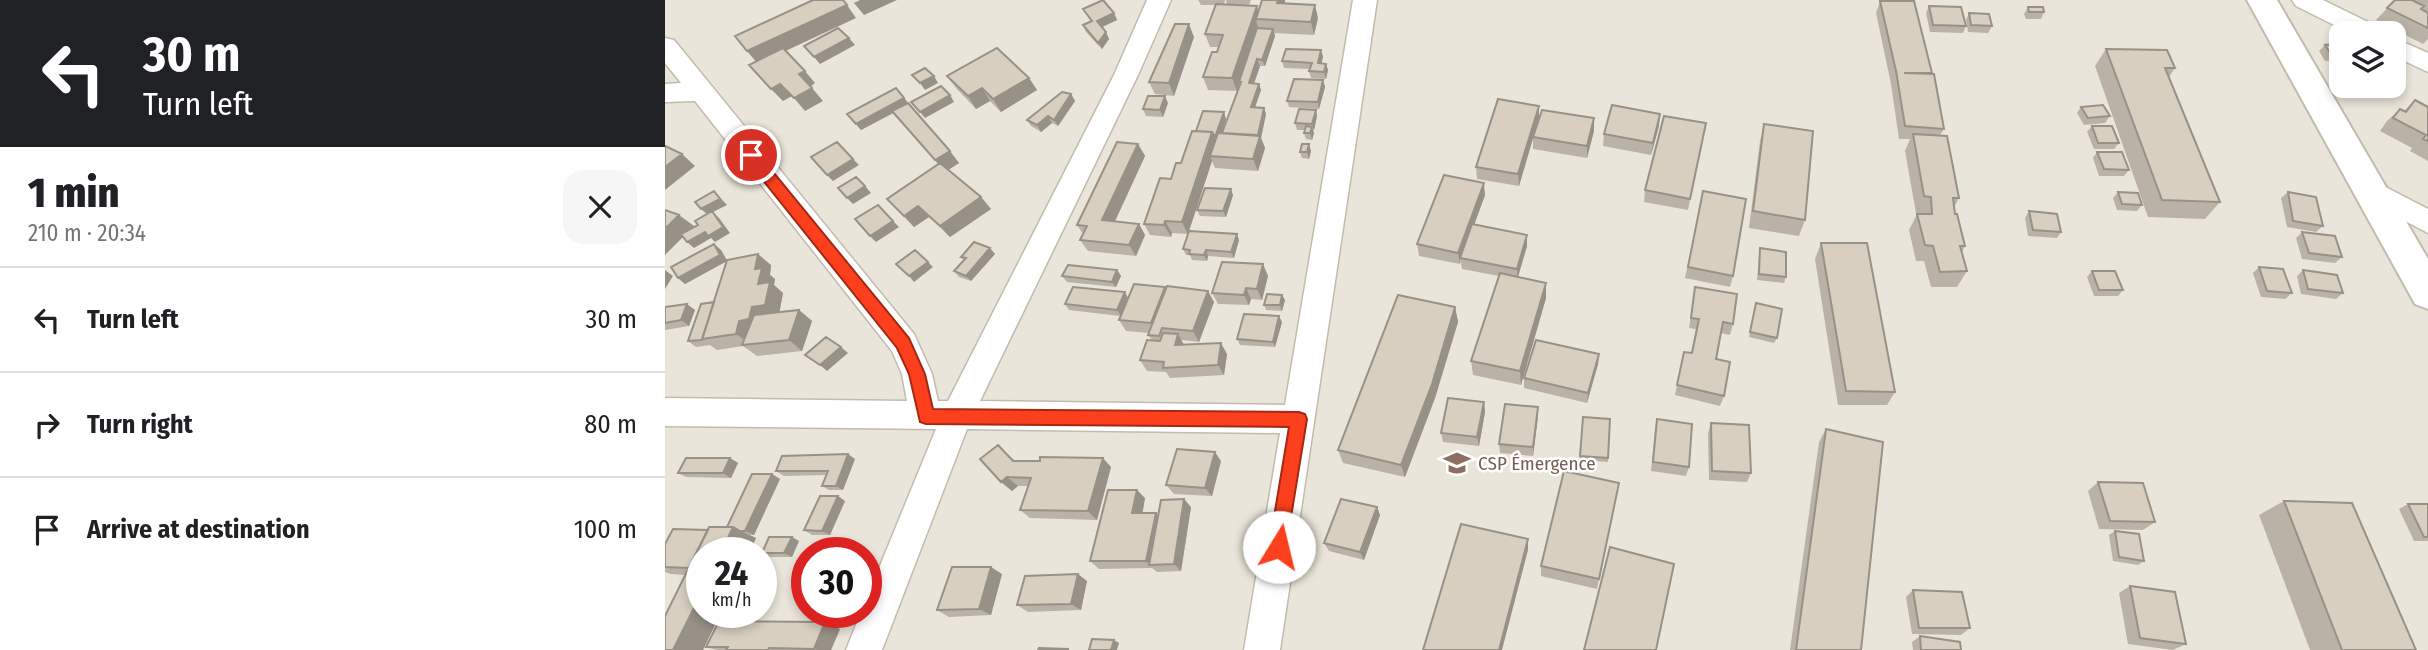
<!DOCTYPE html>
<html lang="en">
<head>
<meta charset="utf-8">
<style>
	body { margin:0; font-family:"Fira Sans Condensed",sans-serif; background:#f6f6f6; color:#202124; height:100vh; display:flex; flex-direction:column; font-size:26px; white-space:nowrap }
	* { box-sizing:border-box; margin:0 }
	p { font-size:23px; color:#757577 }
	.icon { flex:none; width:38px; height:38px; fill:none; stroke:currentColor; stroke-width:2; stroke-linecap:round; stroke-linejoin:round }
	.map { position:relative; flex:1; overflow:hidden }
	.sheet { display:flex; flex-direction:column; background:#fff; width:665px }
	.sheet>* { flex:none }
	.banner { background:#202124; color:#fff; overflow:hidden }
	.fabs { position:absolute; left:1664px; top:21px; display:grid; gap:14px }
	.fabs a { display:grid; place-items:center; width:77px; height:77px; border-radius:14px; background:#fff; box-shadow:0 4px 10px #0003; font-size:35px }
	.speed { position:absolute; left:21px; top:537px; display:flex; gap:14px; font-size:35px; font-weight:700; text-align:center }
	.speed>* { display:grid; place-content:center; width:91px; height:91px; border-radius:50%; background:#fff; box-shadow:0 4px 10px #0003; line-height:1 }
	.speed small { font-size:18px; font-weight:400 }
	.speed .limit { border:10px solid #d22; background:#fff; color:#111 }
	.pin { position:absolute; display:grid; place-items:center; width:60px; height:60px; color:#fff; margin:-30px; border:4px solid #fff; border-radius:50%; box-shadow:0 2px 7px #0007 }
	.me { position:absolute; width:77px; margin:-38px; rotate:9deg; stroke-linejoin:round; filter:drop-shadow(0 0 5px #0008) }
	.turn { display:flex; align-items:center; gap:24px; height:147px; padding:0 28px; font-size:32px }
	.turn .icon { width:91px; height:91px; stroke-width:2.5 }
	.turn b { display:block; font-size:49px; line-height:60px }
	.round { display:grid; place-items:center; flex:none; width:74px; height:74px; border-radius:21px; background:#f6f6f6 }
	.overview { display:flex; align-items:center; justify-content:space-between; height:119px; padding:0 28px }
	h1 { font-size:42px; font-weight:800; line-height:52px }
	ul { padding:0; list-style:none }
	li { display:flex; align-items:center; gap:21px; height:105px; padding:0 28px; border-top:2px solid #e0e0e0 }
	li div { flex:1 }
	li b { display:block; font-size:26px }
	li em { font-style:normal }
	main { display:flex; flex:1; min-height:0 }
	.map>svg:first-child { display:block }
	.residential { fill:#eae5da; fill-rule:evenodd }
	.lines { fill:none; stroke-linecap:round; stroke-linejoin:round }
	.minor-casing { stroke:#c2bbae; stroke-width:3 }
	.tertiary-casing { stroke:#c2bbae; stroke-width:4 }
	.minor { fill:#fff; fill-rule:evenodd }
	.tertiary { fill:#fff; fill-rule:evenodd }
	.wall { fill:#bab2a6 }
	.shaded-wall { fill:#979187 }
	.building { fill:#d8cfc1; stroke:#979187; stroke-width:2 }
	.route { fill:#fc3f1d; stroke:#a42913; stroke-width:2 }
	.labels { text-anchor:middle; stroke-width:5; stroke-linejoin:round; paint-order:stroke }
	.education-label { font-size:19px; fill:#785e54; stroke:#fff; text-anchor:start }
</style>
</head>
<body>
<main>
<section class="sheet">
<div class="banner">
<div class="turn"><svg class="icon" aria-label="left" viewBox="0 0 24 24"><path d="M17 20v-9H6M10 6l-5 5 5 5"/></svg><div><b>30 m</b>Turn left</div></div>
</div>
<div class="overview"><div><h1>1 min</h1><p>210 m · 20:34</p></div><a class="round"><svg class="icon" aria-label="close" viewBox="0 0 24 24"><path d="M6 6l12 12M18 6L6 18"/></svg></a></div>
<ul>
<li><svg class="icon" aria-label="left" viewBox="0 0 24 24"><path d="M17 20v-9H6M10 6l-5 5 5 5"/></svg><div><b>Turn left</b></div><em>30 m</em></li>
<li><svg class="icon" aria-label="right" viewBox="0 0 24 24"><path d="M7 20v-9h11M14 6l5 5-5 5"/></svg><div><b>Turn right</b></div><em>80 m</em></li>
<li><svg class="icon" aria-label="arrive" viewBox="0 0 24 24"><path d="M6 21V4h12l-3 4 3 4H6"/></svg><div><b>Arrive at destination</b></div><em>100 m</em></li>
</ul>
</section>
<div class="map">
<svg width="1763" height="650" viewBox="0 0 1763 650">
	<rect width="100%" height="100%" fill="#f6f3ec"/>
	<path class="residential" d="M0,0H1763V650H0ZM1676,33H1729V86H1676ZM37,553H96V612H37ZM142,553H201V612H142Z"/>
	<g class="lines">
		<g class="minor-casing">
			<path id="minor" d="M482,0H506L473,75L315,401L620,405L688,0H712L615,650H579L615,433L302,429L217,650H181L196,612H201V600L271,429L0,426V398L242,401L237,374L227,351L30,101L0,102V84L16,83L0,63V38L9,40L249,334L267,374L273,401H283L449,75Z
				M1627,0H1658L1713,27L1716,33H1685L1631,6Z
				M1729,38L1763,53V72L1729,56Z
				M1703,178L1763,209V233L1693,196L1689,189L1693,182Z"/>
		</g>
		<g class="tertiary-casing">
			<path id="tertiary" d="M1582,0H1612L1763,259V309L1750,304Z"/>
		</g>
		<use href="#minor" class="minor"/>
		<use href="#tertiary" class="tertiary"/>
	</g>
	<path class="wall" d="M533,0H560L559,4L594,10L620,2V4L653,18L649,35L609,33L610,36L600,66H595L589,83L594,84L596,90L590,107L599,108L601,114L596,138L600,148L593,171L550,168L547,161L523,234L507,233L506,237L485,235L479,224L516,163L531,131L561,119L557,133L575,85L574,84L572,91L543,90L538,77L554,47H545L540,34L551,5H536Z
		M561,0H586L584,5L562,4Z
		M1730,0H1763V39L1758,44L1711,20Z
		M1215,1L1267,73L1266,74L1279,129L1275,135L1294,198L1289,207L1290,214L1300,246L1297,252L1302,271L1292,287H1266L1259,261H1251L1244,230L1252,214L1257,213H1251L1240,151L1245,139H1234L1226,84L1211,13Z
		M1264,6L1301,26L1298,33L1265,32L1261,13Z
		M1363,7L1379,12L1376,19H1361L1359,14Z
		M418,9L449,13L452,20L437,27L444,39L437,49L421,32L418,25L426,22Z
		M1304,13L1327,26L1323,33L1303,32L1301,20Z
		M529,37L509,96L490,94L484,82Z
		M1660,45L1676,48V58L1674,60L1660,61L1654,51Z
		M1441,49L1510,68L1504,77L1555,202L1540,219L1483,217L1430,66Z
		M656,50L658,57L656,63L661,64L663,70L661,79L646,78L644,71L645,69L619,68L617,61Z
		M282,76L364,78L372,90L336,112L325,101L311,109L291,88Z
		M658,80L660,87L654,109L624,107L622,101Z
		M406,94L410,101L393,126L387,123L376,132L366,126L362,120Z
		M239,98L294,163L283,170L316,197L326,209L285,237L264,217L249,227L222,199L273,164L229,113L196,130L182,114Z
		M1750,100L1763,107V161L1745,151L1747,148L1715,131L1722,121L1735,109L1739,111Z
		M503,103L498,117L481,116L478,109Z
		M874,106V118H929V131L922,158L868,149V138L854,186L812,179L811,167Z
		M1416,107L1445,116L1440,123L1419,125L1412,113Z
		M651,110L652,116L648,130L649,133L647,140L641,139L639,133L640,130H632L630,123Z
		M1041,123L1023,210L979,202L980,190Z
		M1099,124L1140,220L1134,236L1084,228L1095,141Z
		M994,126L986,155L938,146L939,134Z
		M1427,126L1454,143L1449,149H1429L1422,132Z
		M473,144L480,156L450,221L474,224L480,235L471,256L423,251L415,240L418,234L412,225Z
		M646,151L644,159L637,158L635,152Z
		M1432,152L1464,170L1459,176H1434L1428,158Z
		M1038,191L1068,276L1065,287L1020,278Z
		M1453,192L1477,205L1472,211L1452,210L1448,198Z
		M1623,192L1658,226L1651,232L1622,227L1616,198Z
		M568,195L561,217L535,216L532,210Z
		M820,195L809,225L862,246L853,277L881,298L856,385L808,375L806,361L834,276L797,269L796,262L795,264L754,256L752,244Z
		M1364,211L1396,232L1392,238L1363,236L1360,218Z
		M1637,232L1677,257L1670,263L1637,259L1631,238Z
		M574,240L569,258L543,256L542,261L527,260L525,255H521L518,249Z
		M1156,243L1230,392L1222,405H1173L1150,259Z
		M1095,248L1121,277L1119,283L1092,280L1094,254Z
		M56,250L62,260L106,265L105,275L110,279L109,285L118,293L114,312L134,310L147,321L137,351L92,356L78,346L52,350L45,345L31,347L23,341L49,302L62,261L20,284L13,278Z
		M330,254L306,281L294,277L289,271L299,260L296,257Z
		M1594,267L1627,293L1620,299L1596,297L1588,273Z
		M452,270L456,276L451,287L402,282L397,276Z
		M1638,270L1678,293L1671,299L1636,294L1632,276Z
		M1427,271L1458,290L1453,296H1429L1422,277Z
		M603,276L597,300L586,299L584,305L553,304L547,293Z
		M500,287L501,289L549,302L534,342L516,340L519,345L562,354L559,375L505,378L501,372L482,371L475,360L487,340L483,335L484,333L461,331L454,320L455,316L404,310L400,304L463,297Z
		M1030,287L1068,324L1065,335L1056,333L1051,359L1059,396L1055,406L1010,395L1019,352L1026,353L1031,329L1024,328Z
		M620,300L617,311L601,310L599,305Z
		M1091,303L1112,338L1109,343L1084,337Z
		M0,307L30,310L24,326L0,330Z
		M790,307L793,322L770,398L740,477L678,463L673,450Z
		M617,322L610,347L575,345L572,339Z
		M934,354L933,364L922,403L859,388V378Z
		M819,402L820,412L814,446L778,442L776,433Z
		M873,416L868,456L835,453L834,444Z
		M918,417L943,458V462L915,460Z
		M992,419L1024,467L1021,476L986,471L990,429Z
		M1046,423L1086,473L1082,482L1044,480L1043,433Z
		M1161,429L1196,650H1125L1154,442Z
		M343,454L350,461L446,467L432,520L365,518L355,510L363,486H353L347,491L336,482Z
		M65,458L73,463L66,478L21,477L13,473Z
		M190,459L178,490H164L157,486L161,475L119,476L111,471Z
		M556,461L547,496L509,494L501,485Z
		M107,474L115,479L89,535H83L91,538L84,553H37V612H56L38,650H0L20,575L6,574L0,572V544L43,530L62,527Z
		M1433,482L1490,522L1478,530L1434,529L1423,491Z
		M954,483L932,589L876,576V566Z
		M480,498L477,513L493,515L526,507L516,571L492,572L487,568L434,569L425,561Z
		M180,501L165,535H147L139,530Z
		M1619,501L1751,650H1645L1594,515Z
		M1743,504H1763V541H1749L1734,509Z
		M712,507L715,515L699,560L664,551L659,543Z
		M1450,531L1479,561L1473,565L1448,561L1444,535Z
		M134,541L127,557H105L97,553Z
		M337,574L326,615L284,617L272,610Z
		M422,581L416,610L363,612L352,605Z
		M1465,586L1521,644L1508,650L1463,644L1454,593Z
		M1248,590L1305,628L1296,635L1247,634L1241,597Z
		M175,629L166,650H51L41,647Z
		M1255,636L1296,650H1248L1247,642Z"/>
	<path class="shaded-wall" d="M195,0H232L199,15L189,3Z
		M613,0H620V2L616,16L612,3Z
		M182,5L191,18L93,64L82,51Z
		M650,5L653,18L649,35L646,22Z
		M592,6L596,19H591L593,28L572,91L567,78Z
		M449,13L452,20L435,28L432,21Z
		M524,24L529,37L509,96L504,83Z
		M608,29L610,36L600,66L597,60Z
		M441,32L444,39L437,49L433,43Z
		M184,38L190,45L155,64L149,57Z
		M656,50L658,57L655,70L653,63Z
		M592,59L595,66L587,90L584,83Z
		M661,64L663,70L661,79L659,72Z
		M140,71L150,83L145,87L134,74Z
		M269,76L273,83L260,90L255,83Z
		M364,78L372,90L336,112L328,99Z
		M658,80L660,87L654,109L653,102Z
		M115,84L127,96L118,101L106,89Z
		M594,84L596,90L588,113L586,107Z
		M147,88L158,101L140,111L129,98Z
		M317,88L325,101L311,109L303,96Z
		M406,94L410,101L393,126L389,120Z
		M285,95L289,102L260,118L255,112Z
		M500,96L503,103L498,117L495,110Z
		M239,98L244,104L196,130L191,124Z
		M874,106V118L854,186L853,174Z
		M599,108L601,114L596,138L600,148L593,171L588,159Z
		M651,110L652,116L649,131L647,124Z
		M559,112L561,119L553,143L550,137Z
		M995,114L994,126L986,155L988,143Z
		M383,116L387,123L376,132L372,125Z
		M929,118V131L922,158V146Z
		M647,127L649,133L647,140L645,133Z
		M547,132L552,144L545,156L547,161L523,234L517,222Z
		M473,144L480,156L445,232L437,220Z
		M644,144L646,151L644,159L642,152Z
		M285,151L294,163L280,172L270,160Z
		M17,154L30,166L0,190V167Z
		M188,159L194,165L168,181L162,175Z
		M819,183L820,195L797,258H795V264L793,253Z
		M200,186L206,193L188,204L182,198Z
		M566,189L568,195L561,217L558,211Z
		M49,191L62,205L48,212L54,218L65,233L50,242L46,238L29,248L22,242L43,215L36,209Z
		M316,197L326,209L285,237L275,226Z
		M253,206L264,217L249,227L239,216Z
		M14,215L29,226L0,255V229Z
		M228,221L234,227L211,242L205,236Z
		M500,221L507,233L506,237L499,225Z
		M474,224L480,235L471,256L464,245Z
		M572,234L574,240L569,258L566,252Z
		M862,235V246L852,280V269Z
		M49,244L56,250L62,261L20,284L13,278Z
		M325,248L330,254L306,281L301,276Z
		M541,250L543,256L542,261L539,255Z
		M93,254L106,265L105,275L110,279L109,285L118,293L114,315L86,345L71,334L74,321L87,307L93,284L90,269Z
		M263,262L268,267L249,282L244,276Z
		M598,264L603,276L597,300L592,289Z
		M0,270L8,276L0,289Z
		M452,270L456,276L451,287L447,282Z
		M881,283V298L856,385L855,371Z
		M500,287L507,298L493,334L486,323Z
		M581,288L586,299L584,305L579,295Z
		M543,291L549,302L534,342L528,331Z
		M460,292L463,298L456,316L452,310Z
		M617,295L620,300L617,311L615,305Z
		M22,304L30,310L24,326L16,320Z
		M790,307L793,322L770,398L740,477L736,465Z
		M134,310L147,321L137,351L124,340Z
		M614,316L617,322L610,347L608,342Z
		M513,334L519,345H510Z
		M556,343L562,354L559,375L553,365Z
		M176,347L183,353L162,371L155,365Z
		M934,354L933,364L922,403L923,393Z
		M819,402L820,412L814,446L812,437Z
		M873,407V416L868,456V447Z
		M550,452L556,461L547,496L540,488Z
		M183,454L190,459L178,490L171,486Z
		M65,458L73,463L66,478L58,473Z
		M438,458L446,467L432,520L423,511Z
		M107,474L115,479L89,535L80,531Z
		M342,477L353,486L347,491L336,482Z
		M472,490L480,498L476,522L467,513Z
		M173,496L180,501L165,535L157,531Z
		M519,499L526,507L516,571L509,564Z
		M712,507L715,515L699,560L695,552Z
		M491,513L499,521L485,565L481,561Z
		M68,527L91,538L84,553H37Z
		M127,537L134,541L127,557L119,553Z
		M863,539V550L837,650H834Z
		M326,567L337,574L326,615L314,609Z
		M413,574L422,581L416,610L406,604Z
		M37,592V612H56L38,650H8Z
		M160,622L175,629L166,650H152L149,649Z
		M449,640L454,643L452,650H446Z"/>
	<path class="building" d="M148,0H178L182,5L82,51L70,36Z
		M438,0L449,13L432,21L441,32L433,43L418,25L427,21L418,9Z
		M597,0H613L612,3L650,5L646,22L591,19Z
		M1730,0H1747L1759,6L1756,9L1763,13V28L1722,8Z
		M1215,1H1249L1267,73H1239L1269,74L1279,129L1240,126L1231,71Z
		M551,4L592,6L567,78L538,77L547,52H552L558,35L540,34Z
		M1264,6L1296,7L1301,26L1268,25Z
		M1363,7H1378L1379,12H1364Z
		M1304,13L1324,14L1327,26L1306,25Z
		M510,24H524L504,83L484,82Z
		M173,28L184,38L149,57L139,46Z
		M592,28L608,29L597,60L592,59L584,83L594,84L586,107L599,108L593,135L557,133L576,82H574Z
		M1674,44L1676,48V54H1666L1660,45Z
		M118,48L140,71L134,74L147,88L129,98L115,84L106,89L84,65Z
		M332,48L364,78L328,99L317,88L303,96L282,76Z
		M621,49L656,50L653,63L661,64L659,72L644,71L647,63L617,61Z
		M1441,49L1502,50L1510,68H1500L1555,202L1497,200Z
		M260,68L269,76L255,83L247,75Z
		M629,79L658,80L653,102L622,101Z
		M276,86L285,95L255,112L246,102Z
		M231,88L239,98L191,124L182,114Z
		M397,92L406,94L389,120L383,116L372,125L362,120Z
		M483,96H500L495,110L478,109Z
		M833,99L874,106L853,174L811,167Z
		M1750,100L1763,107V141L1758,139L1761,135L1728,118L1735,109L1741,112Z
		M243,103L285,151L270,160L227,111Z
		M947,105L995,114L988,143L939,134Z
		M1438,105L1445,116L1423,118L1416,107Z
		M634,109L651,110L647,124L630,123Z
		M877,110L929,118L922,146L868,137Z
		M538,111L559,112L550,137L547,132L531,131Z
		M999,116L1041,123L1025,199L980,190Z
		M1099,124L1148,131L1140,220L1088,211Z
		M641,126L647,127L645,133H639Z
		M1427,126H1447L1454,143H1433Z
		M527,131L547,132L517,222L500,221L499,225L479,224L495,178L506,179L511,163H516Z
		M553,133L595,136L588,159L545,156Z
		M1248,134L1282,136L1294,198H1288L1290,214H1292L1300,246H1295L1302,271L1275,272L1268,246L1260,245L1252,214H1267L1266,197L1259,196Z
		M172,142L188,159L162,175L146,157Z
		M452,142L473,144L437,220L474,224L464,245L415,240L422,226L412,225Z
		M637,144H644L642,152H635Z
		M0,146L17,154L0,167Z
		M1432,152H1457L1464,170L1439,169Z
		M275,163L316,197L275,226L253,206L239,216L222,199Z
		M779,175L819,183L793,253L752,244Z
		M191,177L200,186L182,198L173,188Z
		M540,188L566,189L558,211L532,210Z
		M49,191L55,199L36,209L30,202Z
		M1038,191L1081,199L1068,276L1023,267Z
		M1453,192L1473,193L1477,205L1457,204Z
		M1623,192L1651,197L1658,226L1628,221Z
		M213,205L228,221L205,236L190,219Z
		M0,210L14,215L0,229Z
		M47,211L58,227L43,236L40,232L22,242L16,234L33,225L30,221Z
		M1364,211L1392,214L1396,232L1368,230Z
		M807,224L862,235L852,269L795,258Z
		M524,231L572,234L566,252L541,250L539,255L524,254L525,250L518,249Z
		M1637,232L1670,236L1677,257L1644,253Z
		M309,242L325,248L301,276L289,271L301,258L296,257Z
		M1156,243H1202L1230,392L1181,391Z
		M49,244L55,255L13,278L6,267Z
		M1095,248L1121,252V277L1094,274Z
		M250,250L263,262L244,276L231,264Z
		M93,254L90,269L97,268L93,284L105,282L100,305L87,307L84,319L74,321L71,334L37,339L62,260Z
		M557,262L598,264L592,289L581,288L579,295L547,293Z
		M403,265L452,270L447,282L397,276Z
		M1594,267L1618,269L1627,293L1602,291Z
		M1638,270L1672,275L1678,293L1643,289Z
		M1427,271H1450L1458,290H1434Z
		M835,273L881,283L855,371L806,361Z
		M469,284L500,287L486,323L454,320Z
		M502,286L543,291L528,331L497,328L494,336L483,335Z
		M408,287L460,292L452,310L400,304Z
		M1030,287L1072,294L1068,324L1058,322L1051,359L1065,362L1059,396L1012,385L1019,352L1027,353L1034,319L1026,318Z
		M602,294L617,295L615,305H599Z
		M733,295L790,307L767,384L736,465L673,450Z
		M49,302L37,340L23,341L36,304Z
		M1091,303L1117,309L1112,338L1085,332Z
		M22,304L16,320L0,323V307Z
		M134,310L124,340L77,345L89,315Z
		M579,314L614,316L608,342L572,339Z
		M498,333L513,334L510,345L556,343L553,365L498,368L499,362L475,360L482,340L495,341Z
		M161,337L176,347L155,365L140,355Z
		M871,340L934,354L923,393L859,378Z
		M783,398L819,402L812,437L776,433Z
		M840,404L873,407L868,447L834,444Z
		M918,417L945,419L943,458L915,456Z
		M992,419L1027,424L1024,467L988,462Z
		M1046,423L1084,425L1086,473L1047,471Z
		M1161,429L1218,442L1196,650H1131Z
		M333,445L348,461H375V457L438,458L423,511L355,510L366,478L342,477L336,482L315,459Z
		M512,449L550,452L540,488L501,485Z
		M183,454L171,486H157L163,471H111L117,456Z
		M21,458H65L58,473H13Z
		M899,471L954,483L934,579L876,566Z
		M87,474H107L80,531H75L68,527H62Z
		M1433,482L1478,483L1490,522L1445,521Z
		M443,490H472L467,513H491L481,561H425Z
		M155,496H173L157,531L139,530Z
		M519,499L509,564L484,565L496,500Z
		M676,499L712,507L695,552L659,543Z
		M1619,501L1687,503L1751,650H1677Z
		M1743,504H1763V537H1759Z
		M796,524L863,539L834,650H758Z
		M44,527H68L56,553H37V592L8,650H0V616Z
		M8,529L43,530L24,568L0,567V544Z
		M1450,531L1474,534L1479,561L1454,557Z
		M104,537H127L119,553H97Z
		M945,547L1009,564L991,650H919Z
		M287,567H326L314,609L272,610Z
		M413,574L406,604L352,605L360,576Z
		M1465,586L1510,592L1521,644L1475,638Z
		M1248,590L1297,592L1305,628H1254Z
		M54,621L160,622L149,649L104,648L103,650H61L63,647H41Z
		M1255,636L1295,642L1296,650H1256Z
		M427,639L449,640L446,650H424Z
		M374,648L403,649V650H373Z"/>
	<path class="route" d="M86,150L91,151L244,338L260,374L268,409L634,412L640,414L642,419L620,554L614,556L607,554L604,547L624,427L261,424L255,422L244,374L232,348L81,159L79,155Z"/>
	<defs>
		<g id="school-bare" transform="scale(2.1)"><path d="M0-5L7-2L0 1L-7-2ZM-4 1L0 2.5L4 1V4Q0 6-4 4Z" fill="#8d6e63" stroke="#fff" stroke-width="2.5" paint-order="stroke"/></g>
	</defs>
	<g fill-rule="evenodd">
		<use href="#school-bare" x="792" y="463"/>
	</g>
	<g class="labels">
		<g class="education-label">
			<text x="813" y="470">CSP Émergence</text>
		</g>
	</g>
</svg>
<div class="fabs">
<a><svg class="icon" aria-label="layers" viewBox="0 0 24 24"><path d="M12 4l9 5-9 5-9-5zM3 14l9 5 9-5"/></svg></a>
</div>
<div class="speed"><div>24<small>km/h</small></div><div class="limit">30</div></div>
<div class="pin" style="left:86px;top:155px;background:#d93025"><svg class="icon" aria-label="arrive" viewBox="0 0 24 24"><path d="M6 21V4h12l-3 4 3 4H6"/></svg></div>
<svg class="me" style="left:614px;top:547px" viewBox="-20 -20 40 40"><circle r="19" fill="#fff"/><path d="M0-13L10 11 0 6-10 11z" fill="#fc3f1d"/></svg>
</div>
</main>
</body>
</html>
